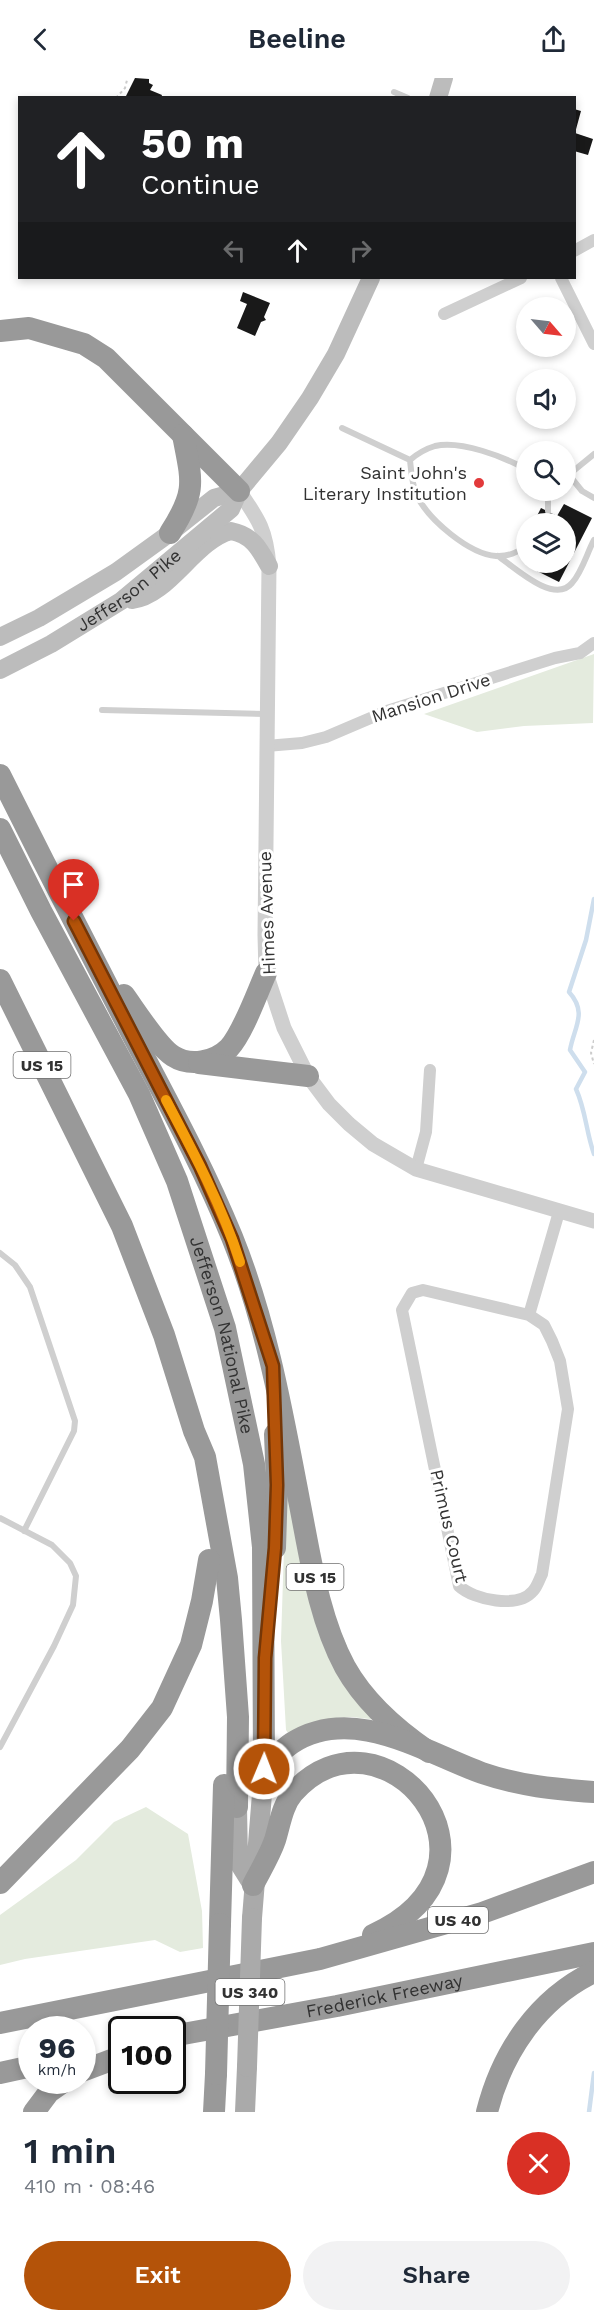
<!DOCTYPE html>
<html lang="en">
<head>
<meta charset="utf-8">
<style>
	body { margin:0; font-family:"Work Sans",sans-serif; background:#f2f2f3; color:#1f2937; height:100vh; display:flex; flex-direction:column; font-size:22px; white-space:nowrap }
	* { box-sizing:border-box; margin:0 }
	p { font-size:20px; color:#747a83 }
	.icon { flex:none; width:33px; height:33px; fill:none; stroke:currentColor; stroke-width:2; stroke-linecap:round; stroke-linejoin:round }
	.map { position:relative; height:2034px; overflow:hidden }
	.panel { display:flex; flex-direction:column; background:#fff; flex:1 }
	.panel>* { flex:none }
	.banner { position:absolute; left:18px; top:18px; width:558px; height:183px; border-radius:0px; box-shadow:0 3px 9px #0003; background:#202124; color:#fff; overflow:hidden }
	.needle { width:39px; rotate:118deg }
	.tools { position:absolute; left:516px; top:219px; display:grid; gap:12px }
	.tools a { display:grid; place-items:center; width:60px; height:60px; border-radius:50%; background:#fff; box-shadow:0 3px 9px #0003; font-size:30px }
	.speed { position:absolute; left:18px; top:1938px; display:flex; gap:12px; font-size:30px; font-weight:700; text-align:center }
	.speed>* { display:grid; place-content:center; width:78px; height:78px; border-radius:50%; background:#fff; box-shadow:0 3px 9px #0003; line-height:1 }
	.speed small { font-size:15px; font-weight:400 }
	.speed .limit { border:3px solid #111; border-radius:9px; background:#fff; color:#111 }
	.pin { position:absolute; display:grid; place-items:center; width:51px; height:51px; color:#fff; margin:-62px -26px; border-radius:50% 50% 50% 0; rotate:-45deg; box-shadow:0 0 6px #0007 }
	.pin .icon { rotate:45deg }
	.me { position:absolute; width:66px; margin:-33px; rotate:1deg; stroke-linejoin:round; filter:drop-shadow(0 0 4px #0008) }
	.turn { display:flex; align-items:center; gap:21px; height:126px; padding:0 24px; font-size:27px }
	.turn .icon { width:78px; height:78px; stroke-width:2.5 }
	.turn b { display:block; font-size:42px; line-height:51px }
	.lanes { display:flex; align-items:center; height:57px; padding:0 24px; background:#0003; justify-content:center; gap:30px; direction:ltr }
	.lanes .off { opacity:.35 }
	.round { display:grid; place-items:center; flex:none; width:63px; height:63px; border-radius:32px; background:#f2f2f3 }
	.overview { display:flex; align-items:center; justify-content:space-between; height:102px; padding:0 24px }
	h1 { font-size:36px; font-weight:600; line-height:45px }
	.primary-button { display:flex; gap:12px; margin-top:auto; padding:12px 24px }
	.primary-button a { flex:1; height:69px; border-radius:36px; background:#b45309; color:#fff; font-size:24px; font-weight:600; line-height:69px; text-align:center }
	.primary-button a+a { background:#f2f2f3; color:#1f2937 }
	header { display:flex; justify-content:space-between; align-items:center; height:78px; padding:0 24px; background:#fff; font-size:27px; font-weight:600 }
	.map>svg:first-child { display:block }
	.green { fill:#e4ebde }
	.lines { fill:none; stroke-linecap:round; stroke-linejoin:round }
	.stream { stroke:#cedeed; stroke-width:4.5 }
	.building { fill:#191919 }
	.path { stroke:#ccc; stroke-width:2; stroke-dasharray:3 3; stroke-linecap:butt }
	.service { stroke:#cfcfcf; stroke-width:6 }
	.minor { stroke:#cfcfcf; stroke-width:12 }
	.tertiary { stroke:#cfcfcf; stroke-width:15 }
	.secondary { stroke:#bcbcbc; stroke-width:18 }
	.primary { stroke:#aaa; stroke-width:20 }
	.motorway { stroke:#999; stroke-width:22 }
	.primary-bridge { stroke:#aaa; stroke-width:20 }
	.motorway-bridge { stroke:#999; stroke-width:22 }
	.route-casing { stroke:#753606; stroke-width:15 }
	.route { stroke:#b45309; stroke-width:10 }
	.slow { stroke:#f59e0b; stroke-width:10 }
	.poi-dot { fill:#e23a3b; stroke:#fff; stroke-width:2 }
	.labels { text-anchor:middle; stroke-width:6; stroke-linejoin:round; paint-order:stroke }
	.shield { fill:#fff; stroke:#707070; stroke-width:1.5 }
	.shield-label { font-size:16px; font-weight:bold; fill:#323232 }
	.poi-label { font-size:18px; fill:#323232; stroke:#fff; text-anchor:end }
	.street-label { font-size:18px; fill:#323232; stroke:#fff }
</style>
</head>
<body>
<header><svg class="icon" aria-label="back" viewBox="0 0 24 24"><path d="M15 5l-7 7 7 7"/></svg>Beeline<svg class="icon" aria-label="share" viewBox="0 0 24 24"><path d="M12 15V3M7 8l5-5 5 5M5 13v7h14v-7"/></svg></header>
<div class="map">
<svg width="594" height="2034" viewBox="0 0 594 2034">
	<rect width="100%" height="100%" fill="#fff"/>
	<path class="green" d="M594,576L593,645L524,648L477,654L424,636Z
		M287,1378L299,1455L378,1642L352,1639L334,1640L288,1655L286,1652L281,1563Z
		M146,1729L188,1756L202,1833L203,1870L180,1874L155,1862L25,1881L0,1887V1837L76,1782L114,1744Z"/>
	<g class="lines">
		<path class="stream" d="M594,821L586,862L569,914C588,935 574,949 570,972L585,994L576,1011C586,1033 586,1054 594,1076
			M589,2034L594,1995"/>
	</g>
	<path class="building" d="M135,0L149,1V5L153,7L150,12L162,17L161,20H125Z
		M574,31L581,33L575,55L593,61L588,77L574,73Z
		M243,214L270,225L264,239L266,242L261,244L255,258L237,250L247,226L240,223Z
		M564,426L592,440L559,504L531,490L534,484H566V446H533L541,430L557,438Z"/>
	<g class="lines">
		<path class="path" d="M116,20L125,10L127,2
			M594,962L591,975L594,986"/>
		<path class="service" d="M394,14L408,20
			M342,350L410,382
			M526,391C504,379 461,362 435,368C425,371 417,376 410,382C411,393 412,407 417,418C429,442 469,476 496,478C508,479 517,474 526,469
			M569,397L582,413L594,420
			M566,399L594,376
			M548,433V412
			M498,478C514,489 554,527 572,505C582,494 587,475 594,462
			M102,632L266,636
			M0,1175L15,1187L30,1209L75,1343L74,1353L24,1453
			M0,1440L52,1467L70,1485L76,1498L73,1527L54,1568L0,1669"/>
		<path class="minor" d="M574,173L594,162
			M561,200L594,266
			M444,236L521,200
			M266,668L302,665L326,659L387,633L555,580L580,575L594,565
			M416,1091L426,1054L430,992
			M529,1237L423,1212L412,1215L402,1232L459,1508C474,1522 518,1531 533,1513C537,1509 539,1502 542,1496L568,1331L560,1283L552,1263L544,1247L529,1237L559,1134"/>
		<path class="tertiary" d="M239,413C259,442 266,452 269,488L265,857L266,895L284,950L308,998L329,1026L349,1046L373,1066L416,1091L594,1143"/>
		<g class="secondary">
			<path d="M438,20L444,0"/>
			<path d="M132,522C169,518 195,462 231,453C252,457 259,470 269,488"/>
			<path d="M0,559L39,540L116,494L170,455L214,420L239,413"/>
			<path id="s1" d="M0,592L51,566L121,523L231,431L239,413L279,365L310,320L336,276L371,200"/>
		</g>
		<path class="primary" d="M237,1729L238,1783L253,1807
			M252,1840L264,1691
			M245,2034L247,1989"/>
		<g class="motorway">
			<path d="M0,253L29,250L84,266L106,280L239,413"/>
			<path d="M170,455C197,413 192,404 183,357"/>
			<path d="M0,697C43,783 87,869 131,954C166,1021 203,1088 232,1159C266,1243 282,1333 299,1422C310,1477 318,1539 345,1589C364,1623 398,1653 429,1674"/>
			<path id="s2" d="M0,751L41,833L139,1016L177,1103L225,1250L254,1386L263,1469L264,1691"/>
			<path d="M0,902L122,1148L164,1257L194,1353L205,1379L227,1500L231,1542L238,1639L237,1729"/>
			<path d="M124,917C135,932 158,969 173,978C190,989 215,984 229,970C243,955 257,915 266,895"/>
			<path d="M199,985L308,998"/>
			<path d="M275,1356L277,1407L275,1470"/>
			<path d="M260,1696C270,1685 280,1673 292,1665C353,1626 424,1674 482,1695C520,1708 554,1711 594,1714"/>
			<path d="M0,1805L130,1671L162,1630L191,1567L202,1523L209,1482"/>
			<path d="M253,1807C260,1793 270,1777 275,1762C280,1746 282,1728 293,1715C381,1616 527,1786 373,1857"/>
			<path d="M220,1846L224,1707"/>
			<path d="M0,1945L320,1881L482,1835L594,1794"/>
			<path id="s3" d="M172,1958L337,1928L594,1875"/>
			<path d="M82,1993L122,1978"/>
			<path d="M0,1995L32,1988"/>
			<path d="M34,2034L49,2014L66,2002"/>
			<path d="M214,2034L216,1996"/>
			<path d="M487,2034C502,1974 538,1921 594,1894"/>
		</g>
		<path class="primary-bridge" d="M247,1989L252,1840"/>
		<path class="motorway-bridge" d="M216,1996L220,1846"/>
	</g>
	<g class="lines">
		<g class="route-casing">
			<path id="route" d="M74,843L200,1088L232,1161L273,1288L277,1407L275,1470L265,1580L264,1691"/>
		</g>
		<use href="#route" class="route"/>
		<path class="slow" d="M166,1022C194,1075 222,1128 240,1184"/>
	</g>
	<circle class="poi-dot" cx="479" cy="405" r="6"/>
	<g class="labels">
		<g class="shield">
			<rect x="13.5" y="974" width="57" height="26" rx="4.5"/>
			<rect x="286.5" y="1486" width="57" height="26" rx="4.5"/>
			<rect x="428" y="1829" width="60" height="26" rx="4.5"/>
			<rect x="215.5" y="1901" width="69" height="26" rx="4.5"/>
		</g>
		<g class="shield-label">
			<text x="42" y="993">US 15</text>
			<text x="315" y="1505">US 15</text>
			<text x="458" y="1848">US 40</text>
			<text x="250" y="1920">US 340</text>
		</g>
		<g class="poi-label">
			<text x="467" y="401">Saint John's<tspan x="467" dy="21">Literary Institution</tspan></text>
		</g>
		<g class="street-label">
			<text dy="6" stroke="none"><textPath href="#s1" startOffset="152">Jefferson Pike</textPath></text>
			<text transform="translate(431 620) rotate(-18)" y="6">Mansion Drive</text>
			<text transform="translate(267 835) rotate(-92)" y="6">Himes Avenue</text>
			<text dy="6" stroke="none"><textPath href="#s2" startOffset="555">Jefferson National Pike</textPath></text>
			<text transform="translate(449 1448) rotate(77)" y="6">Primus Court</text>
			<text dy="6" stroke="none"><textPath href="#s3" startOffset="216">Frederick Freeway</textPath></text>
		</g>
	</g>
</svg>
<div class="tools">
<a><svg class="needle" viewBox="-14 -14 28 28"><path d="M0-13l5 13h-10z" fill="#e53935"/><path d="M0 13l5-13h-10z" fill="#747a83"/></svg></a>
<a><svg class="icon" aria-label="sound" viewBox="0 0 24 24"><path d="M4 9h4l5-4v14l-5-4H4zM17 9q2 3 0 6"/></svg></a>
<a><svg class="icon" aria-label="search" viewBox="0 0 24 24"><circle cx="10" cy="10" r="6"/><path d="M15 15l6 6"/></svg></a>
<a><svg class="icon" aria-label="layers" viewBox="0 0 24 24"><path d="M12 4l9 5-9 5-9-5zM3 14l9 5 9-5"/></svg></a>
</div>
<div class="speed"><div>96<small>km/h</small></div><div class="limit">100</div></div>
<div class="pin" style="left:74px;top:843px;background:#d93025"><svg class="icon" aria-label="arrive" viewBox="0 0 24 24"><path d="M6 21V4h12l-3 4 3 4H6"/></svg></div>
<svg class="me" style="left:264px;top:1691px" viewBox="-20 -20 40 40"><circle r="17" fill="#b45309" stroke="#fff" stroke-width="3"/><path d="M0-11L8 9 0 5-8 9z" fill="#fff"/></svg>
<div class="banner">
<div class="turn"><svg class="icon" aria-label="ahead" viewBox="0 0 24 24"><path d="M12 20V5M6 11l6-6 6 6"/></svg><div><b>50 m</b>Continue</div></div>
<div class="lanes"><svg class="icon off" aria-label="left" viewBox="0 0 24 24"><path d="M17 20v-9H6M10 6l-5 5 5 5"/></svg><svg class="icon" aria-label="ahead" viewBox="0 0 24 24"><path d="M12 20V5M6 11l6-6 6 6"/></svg><svg class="icon off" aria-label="right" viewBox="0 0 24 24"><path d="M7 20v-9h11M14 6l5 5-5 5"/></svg></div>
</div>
</div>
<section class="panel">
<div class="overview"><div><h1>1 min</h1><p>410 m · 08:46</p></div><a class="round" style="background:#d93025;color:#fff"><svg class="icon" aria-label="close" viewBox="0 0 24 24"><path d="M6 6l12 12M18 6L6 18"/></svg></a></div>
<div class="primary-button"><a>Exit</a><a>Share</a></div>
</section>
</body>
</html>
